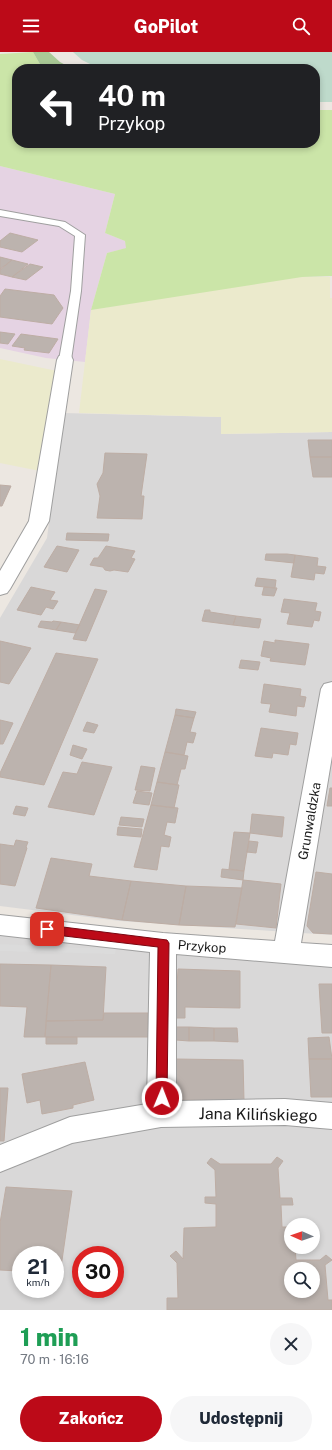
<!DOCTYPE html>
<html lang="pl">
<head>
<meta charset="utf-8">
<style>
	body { margin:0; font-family:"Public Sans",sans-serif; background:#f6f6f7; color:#1f2937; height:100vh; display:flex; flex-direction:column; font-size:15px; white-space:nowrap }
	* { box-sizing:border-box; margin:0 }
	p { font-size:13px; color:#747a83 }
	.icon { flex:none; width:22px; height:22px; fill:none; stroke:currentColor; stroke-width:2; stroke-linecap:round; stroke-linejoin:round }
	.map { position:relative; height:1258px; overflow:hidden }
	.details { display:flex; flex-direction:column; background:#fff; flex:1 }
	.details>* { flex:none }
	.hud { position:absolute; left:12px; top:12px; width:308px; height:84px; border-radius:16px; box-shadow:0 2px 6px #0003; background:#202124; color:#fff; overflow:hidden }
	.needle { width:26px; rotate:272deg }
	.fabs { position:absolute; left:284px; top:1166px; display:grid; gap:8px }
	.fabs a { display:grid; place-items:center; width:36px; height:36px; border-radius:50%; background:#fff; box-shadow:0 2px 6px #0003; font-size:20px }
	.speed { position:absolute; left:12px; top:1194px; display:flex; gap:8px; font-size:20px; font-weight:700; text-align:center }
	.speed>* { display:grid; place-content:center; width:52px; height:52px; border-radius:50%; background:#fff; box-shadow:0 2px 6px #0003; line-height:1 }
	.speed small { font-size:10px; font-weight:400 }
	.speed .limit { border:6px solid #d22; background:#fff; color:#111 }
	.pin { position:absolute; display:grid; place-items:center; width:34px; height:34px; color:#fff; margin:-17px; border-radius:8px; box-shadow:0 2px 6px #0006 }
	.me { position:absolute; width:44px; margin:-22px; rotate:1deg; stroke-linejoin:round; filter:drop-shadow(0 0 3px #0008) }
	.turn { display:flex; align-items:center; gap:14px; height:84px; padding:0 20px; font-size:18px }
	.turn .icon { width:52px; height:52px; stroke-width:2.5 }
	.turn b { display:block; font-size:28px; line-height:34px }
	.round { display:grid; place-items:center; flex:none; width:42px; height:42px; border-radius:21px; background:#f6f6f7 }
	.head { display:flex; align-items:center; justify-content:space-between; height:68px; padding:0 20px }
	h1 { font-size:24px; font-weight:800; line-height:30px; color:#1e9e55 }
	.action { display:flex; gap:8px; margin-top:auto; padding:8px 20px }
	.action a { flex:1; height:46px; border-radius:24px; background:#bc0a18; color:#fff; font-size:16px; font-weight:800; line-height:46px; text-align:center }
	.action a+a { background:#f6f6f7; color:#1f2937 }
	header { display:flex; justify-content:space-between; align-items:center; height:52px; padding:0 20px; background:#bc0a18; color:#fff; font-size:18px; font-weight:800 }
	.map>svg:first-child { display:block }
	.residential { fill:#d9d8d8; fill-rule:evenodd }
	.industrial { fill:#e5d3e3 }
	.farmland { fill:#ebeacc }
	.grass { fill:#cbe5a8 }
	.forest { fill:#aaca97 }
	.wetland { fill:#bedacb }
	.parking { fill:#dbdbdb }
	.building { fill:#bcb3ae; stroke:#bdada4; fill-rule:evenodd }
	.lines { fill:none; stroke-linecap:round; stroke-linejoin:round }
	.service-casing { stroke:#9f9f9f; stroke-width:2 }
	.minor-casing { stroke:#9f9f9f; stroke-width:2 }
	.service { fill:#fff; fill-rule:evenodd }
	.minor { fill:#fff; fill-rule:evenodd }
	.route { fill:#bc0a18; stroke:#7a0610 }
	.labels { text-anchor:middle; stroke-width:3; stroke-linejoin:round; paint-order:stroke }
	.street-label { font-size:13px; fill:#1b1b1b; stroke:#fff }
	.near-street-label { font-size:16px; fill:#1b1b1b; stroke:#fff }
</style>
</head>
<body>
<header><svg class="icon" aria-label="menu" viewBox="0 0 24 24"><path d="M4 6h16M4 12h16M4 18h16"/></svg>GoPilot<svg class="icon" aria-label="search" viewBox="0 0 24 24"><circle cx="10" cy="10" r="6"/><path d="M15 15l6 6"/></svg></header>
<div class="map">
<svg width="332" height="1258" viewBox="0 0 332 1258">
	<rect width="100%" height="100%" fill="#ece7e1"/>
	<path class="residential" d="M63,361L222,365V382L332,380V883L120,869L0,854V566L47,486Z
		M0,880L332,907V1258H0ZM291,1173H313V1195H291ZM21,1203H55V1237H21ZM81,1203H115V1237H81ZM291,1217H313V1239H291Z"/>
	<path class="industrial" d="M0,114L115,142L105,181L125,189L127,196L107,201L91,258L85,310L46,306L0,296Z"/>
	<path class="farmland" d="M302,225H330V246H332V380L221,382V365L79,361L91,258L280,226Z
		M0,307L57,319L40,419L0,411Z"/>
	<path class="grass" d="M33,0L41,14L17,17V91H315V58H332V224L302,225L91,258L107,201L126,196L125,189L105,181L115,142L0,114V2Z"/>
	<path class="forest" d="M33,0H49L60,10L73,17H28L41,14Z"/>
	<path class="wetland" d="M73,0H332V50H315V17H100L82,8Z"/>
	<path class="parking" d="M0,892L78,896H116L115,902L0,899Z"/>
	<path class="building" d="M10,181L38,188L22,200L0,195V189Z
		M0,205L12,208L0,217Z
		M12,208L28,212L12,225L0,222V218Z
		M30,212L43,215L26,228L12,225Z
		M5,237L54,243L63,256L52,272L0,265V244Z
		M0,280L15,282L8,292L0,291Z
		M21,282L58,287L49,301L24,298L25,296L12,294Z
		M308,388H332V405H310Z
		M105,401L147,402L141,444H144L142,467L97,466L100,444L97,432L103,421Z
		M310,405H332V425H313Z
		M0,433L11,434L2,454H0Z
		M67,481L109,482L108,489L66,488Z
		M57,494L79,498L67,520L44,515Z
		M106,494L135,499L131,506L135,507L128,520L114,518L110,519L105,518L103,515L90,513L94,506H98Z
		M266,502H287L295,503L294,511L265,508Z
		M295,503L318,506L317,514L326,515L324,522L315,521L314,528L291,525Z
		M257,526L276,528L275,536L255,534Z
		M31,535L55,540L50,548L58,549L53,557L46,555L41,563L17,558Z
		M264,535L277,536L274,544L262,543Z
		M95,537L107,539L86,589L73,587Z
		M284,547L317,551L315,559L321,560L319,569L314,568L312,575L287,572L290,561L281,560Z
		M205,558H210V560L236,564L233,573L202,569Z
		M236,564L261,567L259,576L233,573Z
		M41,569L52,570L53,569L61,570L56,578L38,575Z
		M61,570L80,573L75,581L56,578Z
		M275,588L309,592L305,613L270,609L271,606L261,604L264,589L275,591Z
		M0,589L31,596L9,632L0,630Z
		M56,601L98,607L44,733L0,725V721Z
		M241,608L260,610L258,618L239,616Z
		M264,632L301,637L300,644L306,645L304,655L297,654L296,664L269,660L271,652L261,651Z
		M176,657L196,660L194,666L175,663Z
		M175,663L194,666L190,680L196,681L193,691L187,690L184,703L165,700Z
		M0,668L13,671L3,692H0Z
		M87,670L98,673L94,681L83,679Z
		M261,676L298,681L296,693L290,692L288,703L273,701L272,706L255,704Z
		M73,693L87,697L82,707L70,703Z
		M165,700L188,704L185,717H181L177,733L157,730Z
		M82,710L112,715L94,763L48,755L63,720L77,722Z
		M141,714L155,716L150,739L135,738Z
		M157,730L179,733L174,756L151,753Z
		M330,736H332V754H327Z
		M137,739L152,741L149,753L133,751Z
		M151,753L178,756L175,771L167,770L164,783L171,785L169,795L161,794L157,818L134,815Z
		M16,754L28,756L25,764L13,762Z
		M252,762L284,765L282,785L250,781Z
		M121,765L144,767L142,775L119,773Z
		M118,775L142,777L141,785L117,783Z
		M234,780L250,781L244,819L229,817Z
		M16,788L28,790L26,795L27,796L15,834L0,832V792L14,794Z
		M249,789L258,790L256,801L247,800Z
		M51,806L92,812L89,824L131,829L122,868L36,856Z
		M222,817L244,819L243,828L221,825Z
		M316,820L332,822V882L313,881L307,874Z
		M243,828L281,832L276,876L236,872Z
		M131,829L186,834L179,873L122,868Z
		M186,834L242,836L235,875L179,873Z
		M0,912L51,913L45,985H24L27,955L0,954Z
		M51,913L106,915L103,968L46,969Z
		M178,917L240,919V956L185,955V966H175Z
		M319,932H332V981H322Z
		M104,961H148V985H45L46,969L103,968Z
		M176,975H189V989L176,988Z
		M189,975L214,976V989H189Z
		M214,976H237L238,990L214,989Z
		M46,985H77V992H46Z
		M329,985L332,1007H309L308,986Z
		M175,1007L243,1008L244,1049L175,1048Z
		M309,1007H332V1045H311Z
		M85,1010L94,1048L73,1053V1056L42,1062L40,1048L27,1051L22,1022Z
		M0,1036H8L4,1089H0Z
		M277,1105L283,1109L278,1116L280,1146H292L293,1153H281L282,1175H291V1195H295L296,1208H320L326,1203L332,1208L325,1213L328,1248H332V1258H167V1246H178L177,1211L170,1204L176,1199L183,1207L184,1176L216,1175V1152L205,1151V1145H216L215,1118L207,1111L211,1106L220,1112H271ZM291,1217H313V1239H291Z
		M6,1135L72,1139L60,1222H55V1203H21V1232H16L18,1219L0,1218V1171Z"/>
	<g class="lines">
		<g class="service-casing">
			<path id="service" d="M0,158L65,170L85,183L81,239L71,308L69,310H61L59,308L71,239L75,184L59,174L0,164Z"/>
		</g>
		<g class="minor-casing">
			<path id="minor" d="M65,303L71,304L73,308L49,469L10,537L7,541L0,543V519L29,469L57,308L59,304Z
				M332,630V704L301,891L332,893V915L176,902V1049L285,1047L332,1051V1077L285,1073L161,1075L72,1091L0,1120V1093L70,1065L147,1052L150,900L0,883V863L163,881L275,889L321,637L324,632Z"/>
		</g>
		<use href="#service" class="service"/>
		<use href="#minor" class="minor"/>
	</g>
	<path class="route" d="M47,873L167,888L169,891L167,1046L166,1050L162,1052L157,1050L156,1046L158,895L47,882L43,880L42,877L43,874Z"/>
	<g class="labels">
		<g class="street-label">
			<text transform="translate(309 769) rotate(-80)" y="5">Grunwaldzka</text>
			<text transform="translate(202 894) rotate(4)" y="5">Przykop</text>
		</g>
		<g class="near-street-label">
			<text transform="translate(258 1062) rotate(1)" y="6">Jana Kilińskiego</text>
		</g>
	</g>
</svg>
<div class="fabs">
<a><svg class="needle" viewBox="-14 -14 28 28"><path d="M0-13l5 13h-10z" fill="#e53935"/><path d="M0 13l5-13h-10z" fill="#747a83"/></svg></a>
<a><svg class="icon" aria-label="search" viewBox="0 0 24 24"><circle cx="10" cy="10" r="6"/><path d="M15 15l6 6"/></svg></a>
</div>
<div class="speed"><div>21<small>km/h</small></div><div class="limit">30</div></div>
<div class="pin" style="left:47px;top:877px;background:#d93025"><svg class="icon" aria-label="arrive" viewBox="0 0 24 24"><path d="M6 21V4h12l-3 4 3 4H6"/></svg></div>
<svg class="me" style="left:162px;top:1046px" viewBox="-20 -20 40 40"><circle r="17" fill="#bc0a18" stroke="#fff" stroke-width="3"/><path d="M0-11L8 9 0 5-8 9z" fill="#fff"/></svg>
<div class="hud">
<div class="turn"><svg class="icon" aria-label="left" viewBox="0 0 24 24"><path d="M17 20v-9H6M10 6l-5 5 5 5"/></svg><div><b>40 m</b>Przykop</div></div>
</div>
</div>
<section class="details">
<div class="head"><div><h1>1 min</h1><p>70 m · 16:16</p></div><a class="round"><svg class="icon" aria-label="close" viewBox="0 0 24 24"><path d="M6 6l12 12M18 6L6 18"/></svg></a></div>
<div class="action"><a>Zakończ</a><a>Udostępnij</a></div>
</section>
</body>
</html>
